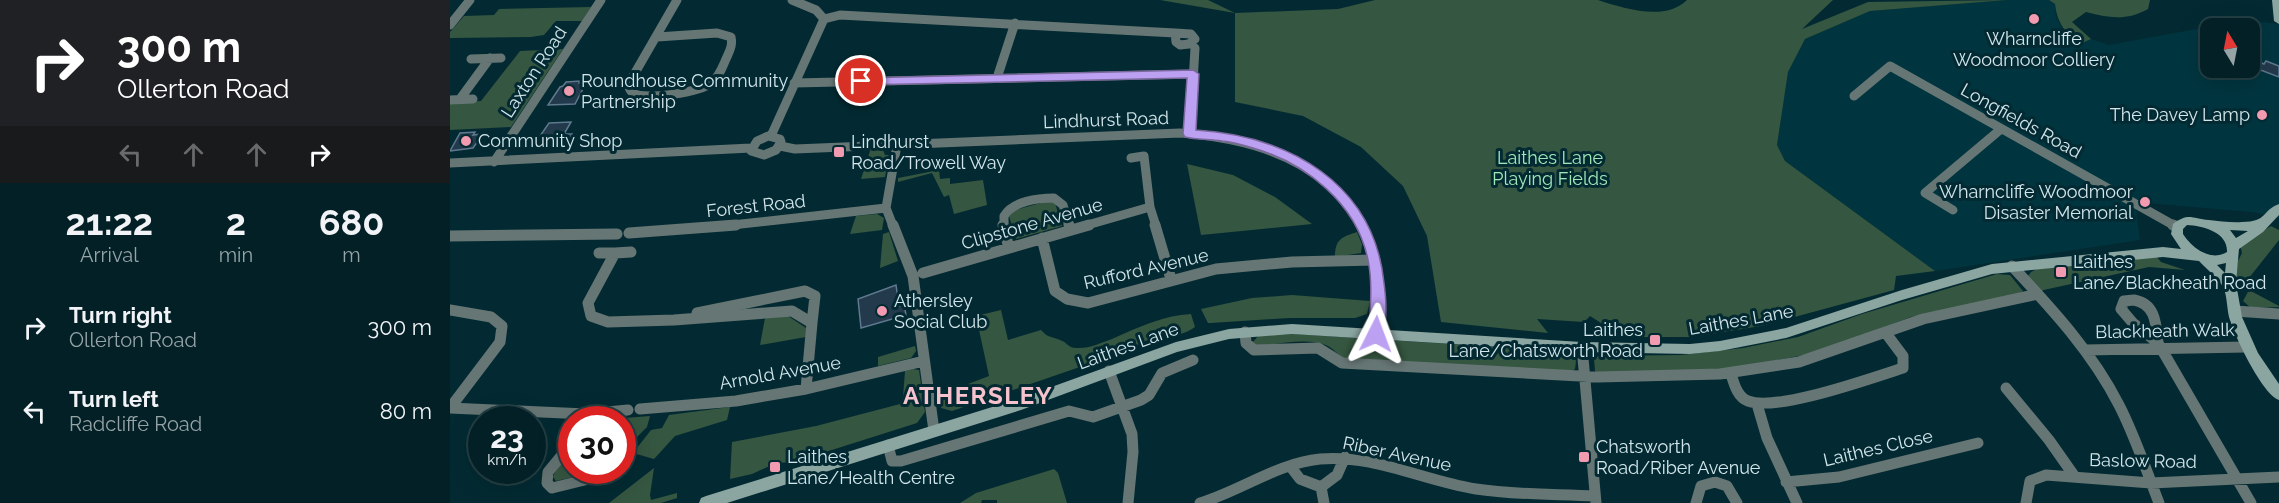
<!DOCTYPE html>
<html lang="en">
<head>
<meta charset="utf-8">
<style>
	body { margin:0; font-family:Raleway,sans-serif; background:#102d32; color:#f1f3f6; height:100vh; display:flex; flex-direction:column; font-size:22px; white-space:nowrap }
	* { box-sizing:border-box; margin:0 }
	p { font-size:20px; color:#96a3a7 }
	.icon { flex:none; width:33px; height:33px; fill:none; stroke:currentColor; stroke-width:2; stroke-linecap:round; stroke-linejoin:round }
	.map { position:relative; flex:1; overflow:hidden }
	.details { display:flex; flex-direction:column; background:#022026; width:450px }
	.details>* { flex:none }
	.guide { background:#202124; color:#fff; overflow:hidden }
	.needle { width:39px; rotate:350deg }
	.buttons { position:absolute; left:1750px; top:18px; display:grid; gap:12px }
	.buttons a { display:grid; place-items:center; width:60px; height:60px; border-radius:12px; background:#022026; box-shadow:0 6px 24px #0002,0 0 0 2px #233e43; font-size:30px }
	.speed { position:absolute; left:18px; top:406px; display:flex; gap:12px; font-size:30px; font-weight:700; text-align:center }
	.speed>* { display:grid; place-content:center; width:78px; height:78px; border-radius:50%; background:#022026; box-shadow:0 6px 24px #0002,0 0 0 2px #233e43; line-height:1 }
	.speed small { font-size:15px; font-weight:400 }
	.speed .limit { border:9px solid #d22; background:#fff; color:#111 }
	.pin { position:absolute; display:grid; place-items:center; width:51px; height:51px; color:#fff; margin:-26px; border:3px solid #fff; border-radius:50%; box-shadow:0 2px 6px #0007 }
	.me { position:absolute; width:66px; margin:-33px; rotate:3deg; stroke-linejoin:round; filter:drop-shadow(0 0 4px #0008) }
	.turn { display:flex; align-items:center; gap:21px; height:126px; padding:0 18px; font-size:27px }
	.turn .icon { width:78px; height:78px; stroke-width:2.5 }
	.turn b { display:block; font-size:42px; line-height:51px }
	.lanes { display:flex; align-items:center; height:57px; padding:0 18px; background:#0003; justify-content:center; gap:30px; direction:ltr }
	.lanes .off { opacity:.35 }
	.eta { display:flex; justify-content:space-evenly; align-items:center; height:102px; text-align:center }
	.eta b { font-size:36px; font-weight:700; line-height:42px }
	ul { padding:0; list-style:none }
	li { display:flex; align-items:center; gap:18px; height:84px; padding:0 18px }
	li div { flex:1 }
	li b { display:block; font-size:22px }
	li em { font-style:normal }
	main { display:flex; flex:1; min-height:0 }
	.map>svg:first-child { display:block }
	.built { fill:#00353f; fill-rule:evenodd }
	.green { fill:#355640 }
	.building { fill:#233a4c; stroke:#5f788d; stroke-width:1.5 }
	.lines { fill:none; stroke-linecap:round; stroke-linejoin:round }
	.street-far1 { stroke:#667674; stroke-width:9 }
	.street { stroke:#667674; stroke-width:11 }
	.secondary { fill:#8ba5a1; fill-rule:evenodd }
	.route { fill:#bca0f2; stroke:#7a689d; stroke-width:1.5 }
	.poi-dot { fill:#f29ab0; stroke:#032a32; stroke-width:2 }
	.labels { text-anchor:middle; stroke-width:6; stroke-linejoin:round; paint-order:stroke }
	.poi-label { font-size:18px; fill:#d2e6eb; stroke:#032a32; text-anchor:start }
	.street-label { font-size:18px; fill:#d2e6eb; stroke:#032a32 }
	.park-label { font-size:18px; fill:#9ee8b7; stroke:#032a32 }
	.district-label { font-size:24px; font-weight:bold; letter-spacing:1.5px; fill:#f5c2ce; stroke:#032a32 }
</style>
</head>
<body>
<main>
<section class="details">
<div class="guide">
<div class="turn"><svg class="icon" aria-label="right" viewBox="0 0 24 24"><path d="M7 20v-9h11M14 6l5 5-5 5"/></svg><div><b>300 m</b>Ollerton Road</div></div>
<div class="lanes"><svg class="icon off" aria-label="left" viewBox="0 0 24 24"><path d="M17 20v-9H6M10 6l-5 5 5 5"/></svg><svg class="icon off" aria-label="ahead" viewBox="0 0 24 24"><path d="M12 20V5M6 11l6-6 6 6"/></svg><svg class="icon off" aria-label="ahead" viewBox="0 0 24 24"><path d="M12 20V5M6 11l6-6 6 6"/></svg><svg class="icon" aria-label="right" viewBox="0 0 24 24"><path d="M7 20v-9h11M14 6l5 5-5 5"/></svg></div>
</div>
<div class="eta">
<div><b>21:22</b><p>Arrival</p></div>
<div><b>2</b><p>min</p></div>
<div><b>680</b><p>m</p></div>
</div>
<ul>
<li><svg class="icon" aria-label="right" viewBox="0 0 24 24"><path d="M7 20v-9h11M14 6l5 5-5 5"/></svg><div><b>Turn right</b><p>Ollerton Road</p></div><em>300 m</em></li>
<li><svg class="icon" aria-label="left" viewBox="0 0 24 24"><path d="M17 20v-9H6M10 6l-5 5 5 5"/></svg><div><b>Turn left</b><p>Radcliffe Road</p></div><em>80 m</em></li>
</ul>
</section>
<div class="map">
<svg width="1829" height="503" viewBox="0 0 1829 503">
	<rect width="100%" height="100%" fill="#032a32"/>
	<path class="built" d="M1557,0H1599L1605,4L1606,17L1615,34L1630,44L1641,39L1659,45L1796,20L1829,24V218L1802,212L1685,202L1690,240L1485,271L1335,161L1327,145L1338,72L1355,39L1420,11ZM1761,28H1800V68H1761Z"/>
	<path class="green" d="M710,0H758L785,13L888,9L925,0H1148C1173,8 1215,22 1237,0H1383L1352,29L1418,2L1557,0L1420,11L1355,39L1338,72L1327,145L1335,161L1485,271L1446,276L1444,290L1311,326L1242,337H1173L1140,316L1134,322L1087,319L1098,333L991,322L977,236L953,186L911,147L853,116L785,102V13Z
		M1599,0H1700L1698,9C1677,21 1658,18 1636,12L1622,22L1641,39L1630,44C1615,33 1607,23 1605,4Z
		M141,7L132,21H106L94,35L81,37L0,38V32L14,16L44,15L49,9Z
		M113,49L61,127L0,130V103L31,101L70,51Z
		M433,150L435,155H439L435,177L411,179L420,151Z
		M737,164L783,175L825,197L862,224L751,235Z
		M489,170L490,179L500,178V184L533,180L537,205L504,214L499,195L494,197L482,173L448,182V178Z
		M598,201L605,203L612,226L566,239L559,216L565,210Z
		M427,214L434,218L432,230L400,234L406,216Z
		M1821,226L1829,230V240L1795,283L1785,277L1788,261L1792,253L1790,244Z
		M439,232L448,261L430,268L433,234Z
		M907,232L912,244L911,253L885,257C885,240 891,237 907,232Z
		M1707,257L1711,262L1735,270L1699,267L1589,291L1578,276L1581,272L1587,269Z
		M1547,274L1560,275L1573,291L1569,294L1461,317L1364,353L1281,369L1148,374L1145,371L1144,358L1149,356L1231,355L1293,348L1348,337L1412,314Z
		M1799,290L1829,306V307L1801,308L1793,301Z
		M842,295L920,301L917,314L905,318H839L761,323H758L751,309L802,298Z
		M551,310L558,340L591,330C598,338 601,336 610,340C617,342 618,348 626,348C639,349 650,343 662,339C687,328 714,315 741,314L745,327C727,341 702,332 682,349L502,411L491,408L492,394L539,376L526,316Z
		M338,316L356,328V337L310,345L315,318Z
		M844,334L1063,348L1083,356L1122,354L1126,361L1125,369L1120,372L893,358C888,354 883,349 878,346C859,337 829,344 809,346L805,345L803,342L809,335Z
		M465,346L466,351L461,358L428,366V357Z
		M463,369L469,370L475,412L467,423L344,462L326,463L302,474L280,479L282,442L366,426L450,404L453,397L455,371Z
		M280,407L277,420L225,436L204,459L183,453L201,430L212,428L219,415Z
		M200,416L197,427L180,444L179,439L173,437L172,420H149Z
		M121,451L122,471H149L106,481L103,477L105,472Z
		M204,468L200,495L201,500L227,493V498L211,503H159Z
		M604,469L608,473L617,503H547V500H532L531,503H510L526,493Z"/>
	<path class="building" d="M1802,59L1814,64L1816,61L1829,66V77L1800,66Z
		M130,81L129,83H136L125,104L98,105L110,87L113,86L116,82Z
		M121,122L114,134H122L118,141L96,142L99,139H88L99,123Z
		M25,132L23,135L33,134L23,148L0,151L10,133Z
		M446,285L449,306L454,304L456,315L411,328L408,299Z"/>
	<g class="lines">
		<path class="street-far1" d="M342,0L366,10L374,19
			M374,19L390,15L725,33
			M0,25L20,0
			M725,33L741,34L745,39L739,44L730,45L726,42Z
			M207,37L267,33L281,37C283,46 279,52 276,59C272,68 269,77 261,83C250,92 195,101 183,93C180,91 179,88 178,85L227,0
			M21,59L51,58
			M547,78L565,23
			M344,83L743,74
			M1404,96L1440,66L1725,226
			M10,99L40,58
			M0,100L23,99
			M740,134L745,48
			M318,136L330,139L331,142L326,150L314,155L301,151L307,141Z
			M321,136L374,19
			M330,146L345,149L730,133C801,138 875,159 912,226
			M681,158L694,156L700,207L706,226
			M44,162L151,0
			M0,163L301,148
			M1503,210L1475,193L1551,129
			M273,226L436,208
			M443,226L436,208L447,145
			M554,226V216C563,201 588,198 604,198L613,205L619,226
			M634,226L700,207"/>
		<path class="street" d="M443,225L463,276L484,431
			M553,225L559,248
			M619,225L620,230
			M705,225L721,279
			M911,225C930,259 928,296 926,334
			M1723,225L1727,227
			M179,233L286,225
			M0,236L167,234
			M592,238L605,291L617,299L638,303L766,269L842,262L925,260
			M149,253H165L138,303L141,316L158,322L224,320L342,311L362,323L356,389
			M165,253L181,252
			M1562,266C1602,309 1642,352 1669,405C1685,436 1696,470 1709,503
			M473,273L639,225
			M1684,300C1706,304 1706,324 1708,343L1683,323L1671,309L1674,301Z
			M0,310L41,317L52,326L50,342L0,408
			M1785,311L1829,314
			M247,313L355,291L365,296L362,323
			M795,332L796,343L804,350L868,348L892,363L1148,377L1270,374L1349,362L1473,319L1588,294
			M1708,343L1801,503
			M1132,347L1146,503
			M1635,350L1796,347
			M659,371L682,434L683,452L678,503
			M1281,374C1284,383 1287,397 1298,401C1327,412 1421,378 1453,368V356L1435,332
			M1556,388L1599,440L1625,477
			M1307,404L1317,438L1347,503
			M0,408L136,414L178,410
			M190,409L286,401L356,389L474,361
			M122,443L98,472L97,483L102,488L159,474L162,471
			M438,445L442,461H451L619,411L643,417L691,400L699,395L712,373L743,360
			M172,451V455
			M840,466L850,479L871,487L887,475L895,457
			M1336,482L1389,477L1528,443
			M871,487L874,503
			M750,503C790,491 828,463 870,459C923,454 974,481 1026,489C1065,495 1106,494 1145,496
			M1246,503L1251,486L1265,482L1277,486L1287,503
			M1576,503L1580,481L1596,475L1701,483L1829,477"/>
		<path class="secondary" d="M1822,0H1829V24L1824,21Z
			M1829,204V215L1813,232L1789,249L1786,283L1792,317L1808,353L1829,384V400C1812,394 1784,335 1779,317C1777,308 1777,297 1774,289C1770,279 1756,269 1749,261L1713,257L1542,274L1452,300L1336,338L1270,351L1240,354L1132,352L842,334L779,339L727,352L571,410L277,503H249L251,498L256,496L571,398L726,342L779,329L842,324L1132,342L1240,344L1270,341L1336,328L1452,290L1542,264L1713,247L1731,249L1721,234L1723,224C1739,212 1742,219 1759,220C1769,221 1782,223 1792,222C1818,222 1812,210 1829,204ZM1737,225C1753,226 1778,232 1777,252C1761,262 1742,248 1733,234V229ZM1780,230L1798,231L1786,238ZM1776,263L1775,273L1767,265Z"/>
	</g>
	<path class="route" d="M743,70L749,74L746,130C839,136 924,183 934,283C936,298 938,324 931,338H921L919,334C920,310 923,284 918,260C907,204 856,163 803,148C793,145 782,142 772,141C760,139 747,140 735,137L733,134L737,78L411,85L405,81L411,78Z"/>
	<g class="poi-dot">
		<circle cx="1584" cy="19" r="6"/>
		<circle cx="119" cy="91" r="6"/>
		<circle cx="1812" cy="115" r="6"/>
		<circle cx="16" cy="141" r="6"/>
		<rect x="383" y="146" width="12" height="12" rx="3"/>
		<circle cx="1695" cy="202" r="6"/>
		<rect x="1605" y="266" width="12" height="12" rx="3"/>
		<circle cx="432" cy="311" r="6"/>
		<rect x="1199" y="334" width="12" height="12" rx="3"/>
		<rect x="1128" y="451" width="12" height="12" rx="3"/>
		<rect x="319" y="461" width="12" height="12" rx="3"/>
	</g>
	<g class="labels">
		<g class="poi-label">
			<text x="1584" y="45" text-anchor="middle">Wharncliffe<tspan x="1584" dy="21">Woodmoor Colliery</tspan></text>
			<text x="131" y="87">Roundhouse Community<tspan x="131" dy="21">Partnership</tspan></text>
			<text x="1800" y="121" text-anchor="end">The Davey Lamp</text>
			<text x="28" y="147">Community Shop</text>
			<text x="401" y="148">Lindhurst<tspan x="401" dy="21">Road/Trowell Way</tspan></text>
			<text x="1683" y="198" text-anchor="end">Wharncliffe Woodmoor<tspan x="1683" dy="21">Disaster Memorial</tspan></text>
			<text x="1623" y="268">Laithes<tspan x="1623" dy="21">Lane/Blackheath Road</tspan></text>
			<text x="444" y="307">Athersley<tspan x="444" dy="21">Social Club</tspan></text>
			<text x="1193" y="336" text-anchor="end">Laithes<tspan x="1193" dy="21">Lane/Chatsworth Road</tspan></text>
			<text x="1146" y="453">Chatsworth<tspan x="1146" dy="21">Road/Riber Avenue</tspan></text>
			<text x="337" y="463">Laithes<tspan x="337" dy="21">Lane/Health Centre</tspan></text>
		</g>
		<g class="street-label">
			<text transform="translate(84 72) rotate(-57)" y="6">Laxton Road</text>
			<text transform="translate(656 120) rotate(-2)" y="6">Lindhurst Road</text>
			<text transform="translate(1571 121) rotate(29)" y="6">Longfields Road</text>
			<text transform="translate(306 206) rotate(-6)" y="6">Forest Road</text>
			<text transform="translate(582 224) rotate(-16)" y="6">Clipstone Avenue</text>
			<text transform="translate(696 269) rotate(-13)" y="6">Rufford Avenue</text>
			<text transform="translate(1291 320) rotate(-10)" y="6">Laithes Lane</text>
			<text transform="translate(1715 331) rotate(-1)" y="6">Blackheath Walk</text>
			<text transform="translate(678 346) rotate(-20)" y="6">Laithes Lane</text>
			<text transform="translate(330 373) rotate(-10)" y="6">Arnold Avenue</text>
			<text transform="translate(1428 448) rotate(-13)" y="6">Laithes Close</text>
			<text transform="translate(947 454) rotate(12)" y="6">Riber Avenue</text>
			<text transform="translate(1693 461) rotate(1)" y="6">Baslow Road</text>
		</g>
		<g class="park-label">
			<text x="1100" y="164">Laithes Lane<tspan x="1100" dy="21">Playing Fields</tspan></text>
		</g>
		<g class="district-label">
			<text x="528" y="404">ATHERSLEY</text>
		</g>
	</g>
</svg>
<div class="buttons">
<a><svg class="needle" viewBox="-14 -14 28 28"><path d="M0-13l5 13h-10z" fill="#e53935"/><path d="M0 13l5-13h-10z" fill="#96a3a7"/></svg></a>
</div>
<div class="speed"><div>23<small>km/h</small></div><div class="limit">30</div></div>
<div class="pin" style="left:411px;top:81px;background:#d93025"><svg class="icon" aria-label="arrive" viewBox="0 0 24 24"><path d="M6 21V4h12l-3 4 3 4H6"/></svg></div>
<svg class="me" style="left:926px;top:334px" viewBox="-20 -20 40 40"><path d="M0-17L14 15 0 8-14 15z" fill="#bca0f2" stroke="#fff" stroke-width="4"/></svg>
</div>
</main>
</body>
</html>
